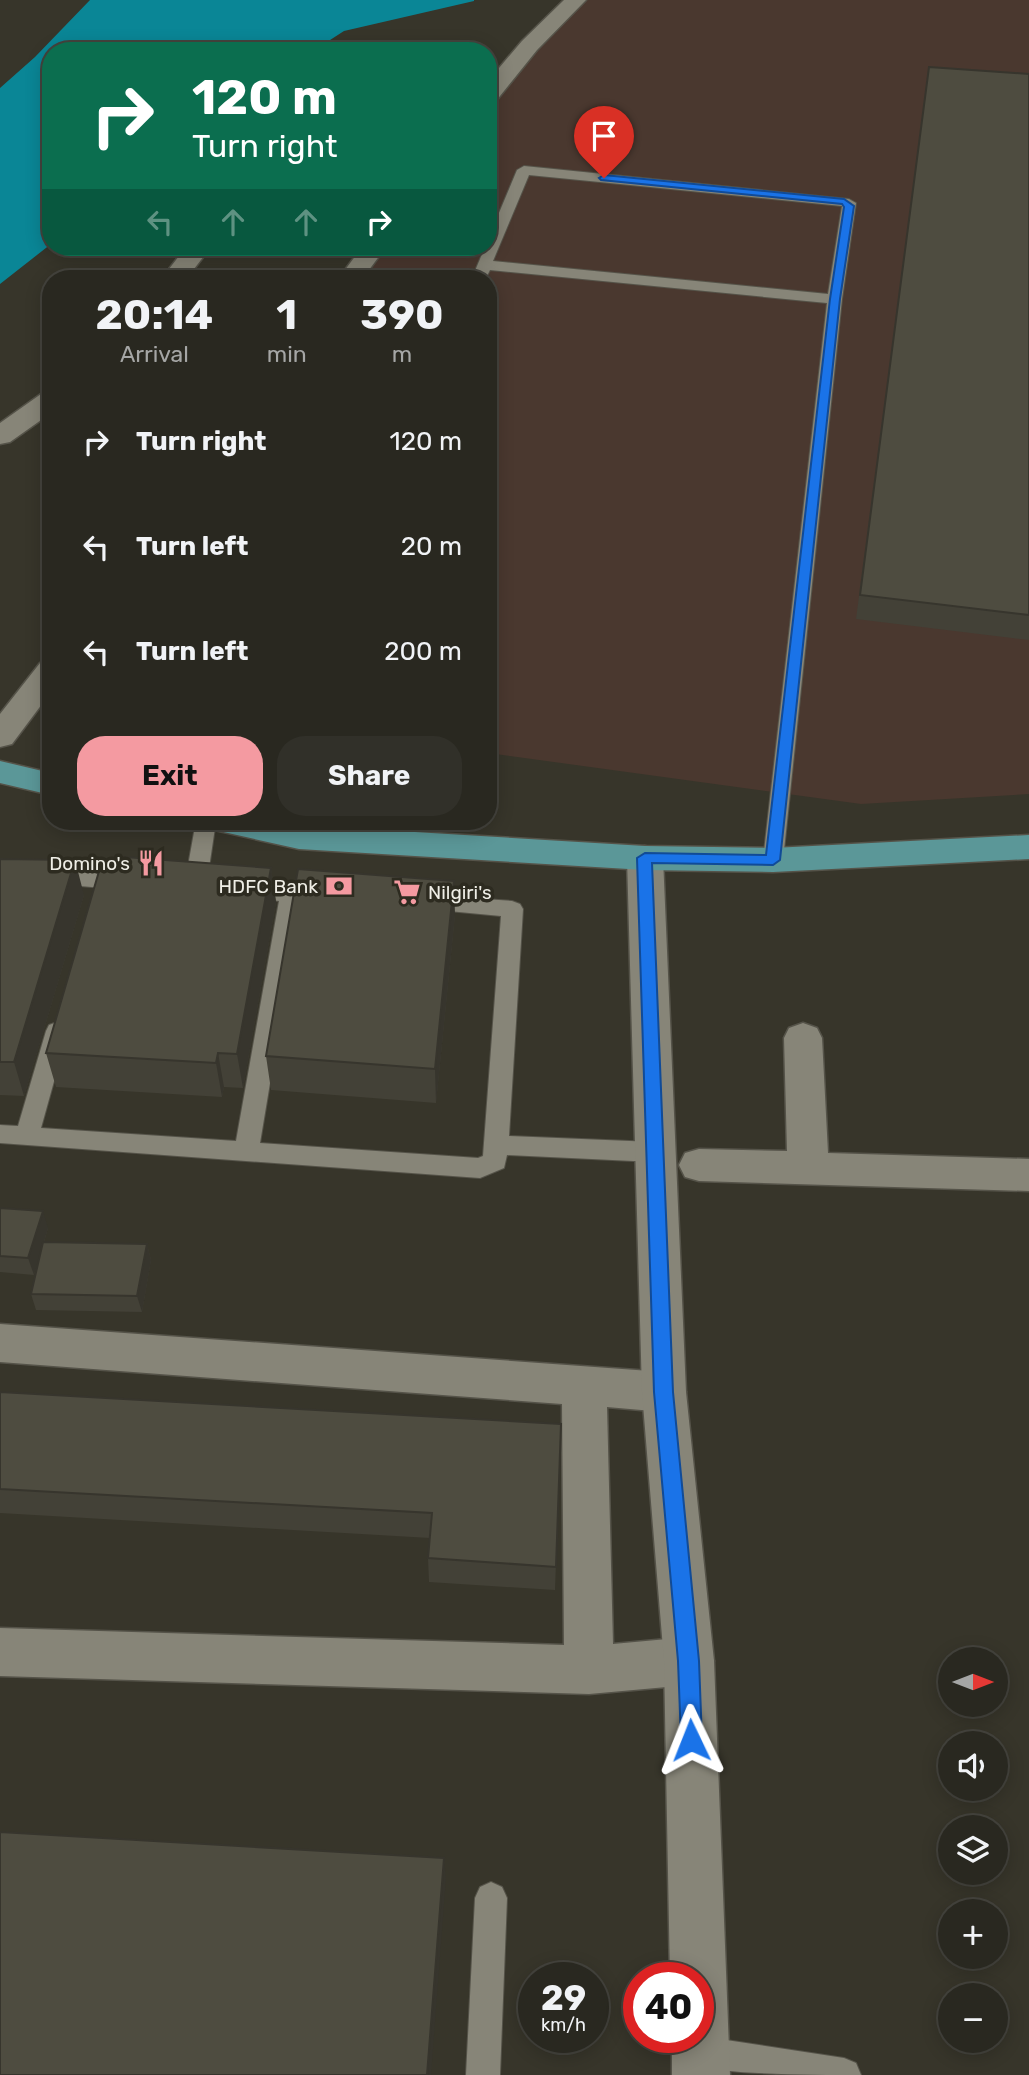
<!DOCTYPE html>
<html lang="en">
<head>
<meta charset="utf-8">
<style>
	body { margin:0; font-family:Rubik,sans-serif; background:#313029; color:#f1f3f6; height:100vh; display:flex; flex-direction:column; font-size:26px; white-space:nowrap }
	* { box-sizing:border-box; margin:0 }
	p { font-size:23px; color:#a5a6a5 }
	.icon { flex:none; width:38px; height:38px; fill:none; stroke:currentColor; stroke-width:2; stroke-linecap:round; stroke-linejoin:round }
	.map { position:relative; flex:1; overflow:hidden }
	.side { position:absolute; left:42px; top:270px; width:455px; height:560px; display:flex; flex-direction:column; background:#292820; border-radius:28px; box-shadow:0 4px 18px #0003,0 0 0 2px #45443e }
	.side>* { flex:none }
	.guide { position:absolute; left:42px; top:42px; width:455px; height:214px; border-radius:28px; box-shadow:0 4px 18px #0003,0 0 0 2px #45443e; background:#0b6e4f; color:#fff; overflow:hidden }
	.needle { width:46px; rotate:90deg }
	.fabs { position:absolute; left:938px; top:1647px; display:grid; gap:14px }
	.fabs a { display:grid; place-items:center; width:70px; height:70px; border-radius:50%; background:#292820; box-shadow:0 4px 18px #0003,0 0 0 2px #45443e; font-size:35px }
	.speed { position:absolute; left:518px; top:1962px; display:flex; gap:14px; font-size:35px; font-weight:700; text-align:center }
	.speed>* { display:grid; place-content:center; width:91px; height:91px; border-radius:50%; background:#292820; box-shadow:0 4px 18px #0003,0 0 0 2px #45443e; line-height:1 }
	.speed small { font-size:18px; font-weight:400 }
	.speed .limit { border:10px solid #d22; background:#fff; color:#111 }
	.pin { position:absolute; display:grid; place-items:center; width:60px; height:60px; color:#fff; margin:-72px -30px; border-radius:50% 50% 50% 0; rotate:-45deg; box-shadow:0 0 7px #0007 }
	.pin .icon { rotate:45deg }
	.me { position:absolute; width:77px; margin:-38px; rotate:358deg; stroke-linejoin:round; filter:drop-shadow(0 0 5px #0008) }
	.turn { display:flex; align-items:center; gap:24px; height:147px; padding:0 35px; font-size:32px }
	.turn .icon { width:91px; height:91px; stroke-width:2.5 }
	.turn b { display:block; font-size:49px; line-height:60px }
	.lanes { display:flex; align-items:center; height:66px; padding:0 35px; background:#0003; justify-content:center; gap:35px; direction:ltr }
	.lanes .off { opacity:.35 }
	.eta { display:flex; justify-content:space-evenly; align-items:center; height:119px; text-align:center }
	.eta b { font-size:42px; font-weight:700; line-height:49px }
	.action { display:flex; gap:14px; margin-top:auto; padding:14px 35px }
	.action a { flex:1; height:80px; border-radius:28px; background:#f49aa1; color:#111; font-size:28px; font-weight:700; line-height:80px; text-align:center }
	.action a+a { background:#313029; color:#f1f3f6 }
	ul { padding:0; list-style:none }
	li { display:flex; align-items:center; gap:21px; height:105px; padding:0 35px }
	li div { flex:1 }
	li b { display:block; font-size:26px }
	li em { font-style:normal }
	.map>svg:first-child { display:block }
	.industrial { fill:#4a382f }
	.water { fill:#0a8696 }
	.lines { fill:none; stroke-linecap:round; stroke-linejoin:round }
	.service-casing { stroke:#555349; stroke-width:2 }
	.minor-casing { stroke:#555349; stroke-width:3 }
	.tertiary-casing { stroke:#555349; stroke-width:3 }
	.primary-casing { stroke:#555349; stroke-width:3 }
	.service { fill:#878578; fill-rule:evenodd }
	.minor { fill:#878578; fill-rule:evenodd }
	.tertiary { fill:#878578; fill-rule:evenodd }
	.primary { fill:#5b9798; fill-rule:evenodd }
	.wall { fill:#434137 }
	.shaded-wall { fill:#37352d }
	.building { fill:#4e4c40; stroke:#37352d; stroke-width:2 }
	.route { fill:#1a73e8; stroke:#114b97; stroke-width:2 }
	.labels { text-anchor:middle; stroke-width:7; stroke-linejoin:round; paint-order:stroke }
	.poi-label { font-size:19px; fill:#efeee6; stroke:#2d2b20; text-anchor:end }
</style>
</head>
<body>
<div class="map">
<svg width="1029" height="2075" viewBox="0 0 1029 2075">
	<rect width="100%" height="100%" fill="#37352a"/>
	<path class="industrial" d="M563,0H1029V794L861,804L488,753V278H365L387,247H488V111L554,28Z"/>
	<path class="water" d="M90,0H474V1L344,31L313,51H51V244L0,284V88L35,57Z"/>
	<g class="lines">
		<g class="service-casing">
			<path id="service" d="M524,166L849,199L856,203L842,299L783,860L780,865L773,867L766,865L763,860L827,303L490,270L486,278H472L485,247H488V239L517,170ZM529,175L842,206L828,294L493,261Z
				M196,821H216L206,888L202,893L195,895L188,893L184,888Z
				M0,865L126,876L133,878L137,883L133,888L126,890L0,879Z
				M244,884L325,890L333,892L336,897L333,902L325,904L300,903L260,1143L478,1158L483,1156L501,916L417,908L414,903L417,898L425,895L512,901L520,904L523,909L509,1136L654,1142L662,1145L666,1152L662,1159L654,1162L507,1155L504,1168L480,1178L0,1143V1125L18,1126L46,1031L49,1025L57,1022L65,1025L68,1031L41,1128L236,1141L279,901L237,896L233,891L237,886Z
				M491,1882L502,1887L507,1898L500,2075H466L475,1898L480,1887Z
				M700,2036L844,2058L856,2063L861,2075C811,2075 733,2075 688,2065L683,2053L688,2041Z"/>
		</g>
		<g class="minor-casing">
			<path id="minor" d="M564,0H586L537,50L496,101L488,102V81L522,41Z
				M186,247H211L187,278H162Z
				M362,247H386L363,278H339Z
				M51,392V413L10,442L0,444V423L41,394Z
				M51,660V692L12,744L0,747V714L40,663Z
				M803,1023L817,1028L822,1038L828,1153L1029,1159V1191L699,1181L685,1177L679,1165L685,1153L699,1149L787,1151L784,1038L789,1028Z
				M0,1324L664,1372L680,1378L686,1392L680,1406L664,1412L607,1407L613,1644L689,1637L707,1644L714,1661L707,1678L689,1685L589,1694L0,1676V1628L564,1645L562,1404L0,1362Z"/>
		</g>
		<g class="tertiary-casing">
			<path id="tertiary" d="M645,846L657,849L663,858L686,1392L714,1661L730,2075H672V2037H698V1978H670L664,1661L642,1392L627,858L633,849Z"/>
		</g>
		<g class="primary-casing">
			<path id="primary" d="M0,761L51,773V795L0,783Z
				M205,821H278L299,825L645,846L773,848L1029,835V859L773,872L645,870L299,849L210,829Z"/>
		</g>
		<use href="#service" class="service"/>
		<use href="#minor" class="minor"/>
		<use href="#tertiary" class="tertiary"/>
		<use href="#primary" class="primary"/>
	</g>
	<path class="wall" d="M929,67L1029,74V640L856,619Z
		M0,859L84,895L24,1096L0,1095Z
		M271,868L276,902L243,1088L224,1087L222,1097L56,1087L46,1053Z
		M455,915L436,1103L271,1090L266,1056Z
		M0,1208L48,1228L44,1242L147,1244L151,1260L142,1312L36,1310L31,1294L42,1249L34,1275L0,1272Z
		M0,1392L561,1424L555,1590L429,1582L428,1558L430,1538L0,1513Z"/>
	<path class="shaded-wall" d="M75,860L84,895L24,1096L14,1062Z
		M271,868L276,902L243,1088L237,1054Z
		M454,881L455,915L436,1103L435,1069Z
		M218,1053L224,1087L222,1097L216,1063Z
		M43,1211L48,1228L34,1275L28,1258Z
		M147,1244L151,1260L142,1312L137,1296Z
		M444,1858L446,1878L431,2075H427Z"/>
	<path class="building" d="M929,67L1029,74V615L860,595Z
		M125,857L271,868L237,1054L218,1053L216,1063L46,1053L102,861H123Z
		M0,859L75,860L14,1062H0Z
		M298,869L454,881L435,1069L266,1056Z
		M0,1208L43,1211L28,1258L0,1256Z
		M43,1242L147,1244L137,1296L31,1294Z
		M0,1392L561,1424L556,1567L428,1558L432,1513L0,1489Z
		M0,1832L444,1858L427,2075H0Z"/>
	<path class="route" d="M604,175L844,199L854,206L840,299L780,860L773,865L652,863L673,1392L699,1661L702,1740L699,1747L691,1751L684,1747L681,1740L678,1661L654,1392L637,858L645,853L766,855L830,299L844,207L842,204L601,180L599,178Z"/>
	<defs>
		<g id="restaurant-bare" transform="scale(2.1)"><path d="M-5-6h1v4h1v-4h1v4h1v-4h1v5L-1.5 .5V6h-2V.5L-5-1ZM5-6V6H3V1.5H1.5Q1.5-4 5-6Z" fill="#f49aa1" stroke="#2d2b20" stroke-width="2.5" paint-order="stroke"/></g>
		<g id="bank-bare" transform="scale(2.1)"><path d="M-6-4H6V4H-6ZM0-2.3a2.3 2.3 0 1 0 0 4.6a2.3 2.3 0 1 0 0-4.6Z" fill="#f49aa1" stroke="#2d2b20" stroke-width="2.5" paint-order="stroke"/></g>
		<g id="supermarket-bare" transform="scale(2.1)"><path d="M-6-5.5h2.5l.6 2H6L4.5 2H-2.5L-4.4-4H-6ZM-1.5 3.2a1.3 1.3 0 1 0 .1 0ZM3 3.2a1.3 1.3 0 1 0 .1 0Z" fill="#f49aa1" stroke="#2d2b20" stroke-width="2.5" paint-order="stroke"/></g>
	</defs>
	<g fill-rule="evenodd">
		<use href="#restaurant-bare" x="151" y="863"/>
		<use href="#bank-bare" x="339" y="886"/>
		<use href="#supermarket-bare" x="407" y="892"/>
	</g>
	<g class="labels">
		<g class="poi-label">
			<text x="130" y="870">Domino's</text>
			<text x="318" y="893">HDFC Bank</text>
			<text x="428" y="899" text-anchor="start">Nilgiri's</text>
		</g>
	</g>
</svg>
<div class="fabs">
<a><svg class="needle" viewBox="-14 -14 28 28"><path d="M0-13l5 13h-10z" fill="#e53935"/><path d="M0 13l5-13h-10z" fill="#a5a6a5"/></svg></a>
<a><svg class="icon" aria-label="sound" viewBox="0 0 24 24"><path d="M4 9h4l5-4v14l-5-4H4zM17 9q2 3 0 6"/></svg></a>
<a><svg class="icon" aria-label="layers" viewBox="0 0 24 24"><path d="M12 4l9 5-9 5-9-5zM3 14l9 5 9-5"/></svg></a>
<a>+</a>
<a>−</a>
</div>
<div class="speed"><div>29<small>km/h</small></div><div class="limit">40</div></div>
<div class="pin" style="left:604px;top:178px;background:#d93025"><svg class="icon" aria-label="arrive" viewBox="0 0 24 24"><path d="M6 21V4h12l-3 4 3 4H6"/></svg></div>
<svg class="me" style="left:691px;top:1740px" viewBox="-20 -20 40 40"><path d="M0-17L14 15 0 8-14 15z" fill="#1a73e8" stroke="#fff" stroke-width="4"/></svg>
<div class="guide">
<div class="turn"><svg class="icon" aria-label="right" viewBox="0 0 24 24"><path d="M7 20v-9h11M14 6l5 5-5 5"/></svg><div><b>120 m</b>Turn right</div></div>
<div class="lanes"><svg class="icon off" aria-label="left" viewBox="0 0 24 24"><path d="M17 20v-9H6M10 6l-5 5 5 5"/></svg><svg class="icon off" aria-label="ahead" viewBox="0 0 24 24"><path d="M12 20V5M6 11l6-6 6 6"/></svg><svg class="icon off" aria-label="ahead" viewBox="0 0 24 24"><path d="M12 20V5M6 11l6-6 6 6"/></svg><svg class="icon" aria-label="right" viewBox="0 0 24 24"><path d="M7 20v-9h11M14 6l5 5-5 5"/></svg></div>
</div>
<section class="side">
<div class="eta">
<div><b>20:14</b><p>Arrival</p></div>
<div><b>1</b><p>min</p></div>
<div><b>390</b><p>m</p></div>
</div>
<ul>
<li><svg class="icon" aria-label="right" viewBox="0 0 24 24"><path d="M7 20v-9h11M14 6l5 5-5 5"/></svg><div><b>Turn right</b></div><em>120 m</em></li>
<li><svg class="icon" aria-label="left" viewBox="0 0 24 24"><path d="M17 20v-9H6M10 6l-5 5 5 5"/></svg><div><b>Turn left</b></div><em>20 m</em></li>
<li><svg class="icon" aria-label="left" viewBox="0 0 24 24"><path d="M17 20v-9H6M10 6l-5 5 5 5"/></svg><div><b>Turn left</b></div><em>200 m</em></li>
</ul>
<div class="action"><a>Exit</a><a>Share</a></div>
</section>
</div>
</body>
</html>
